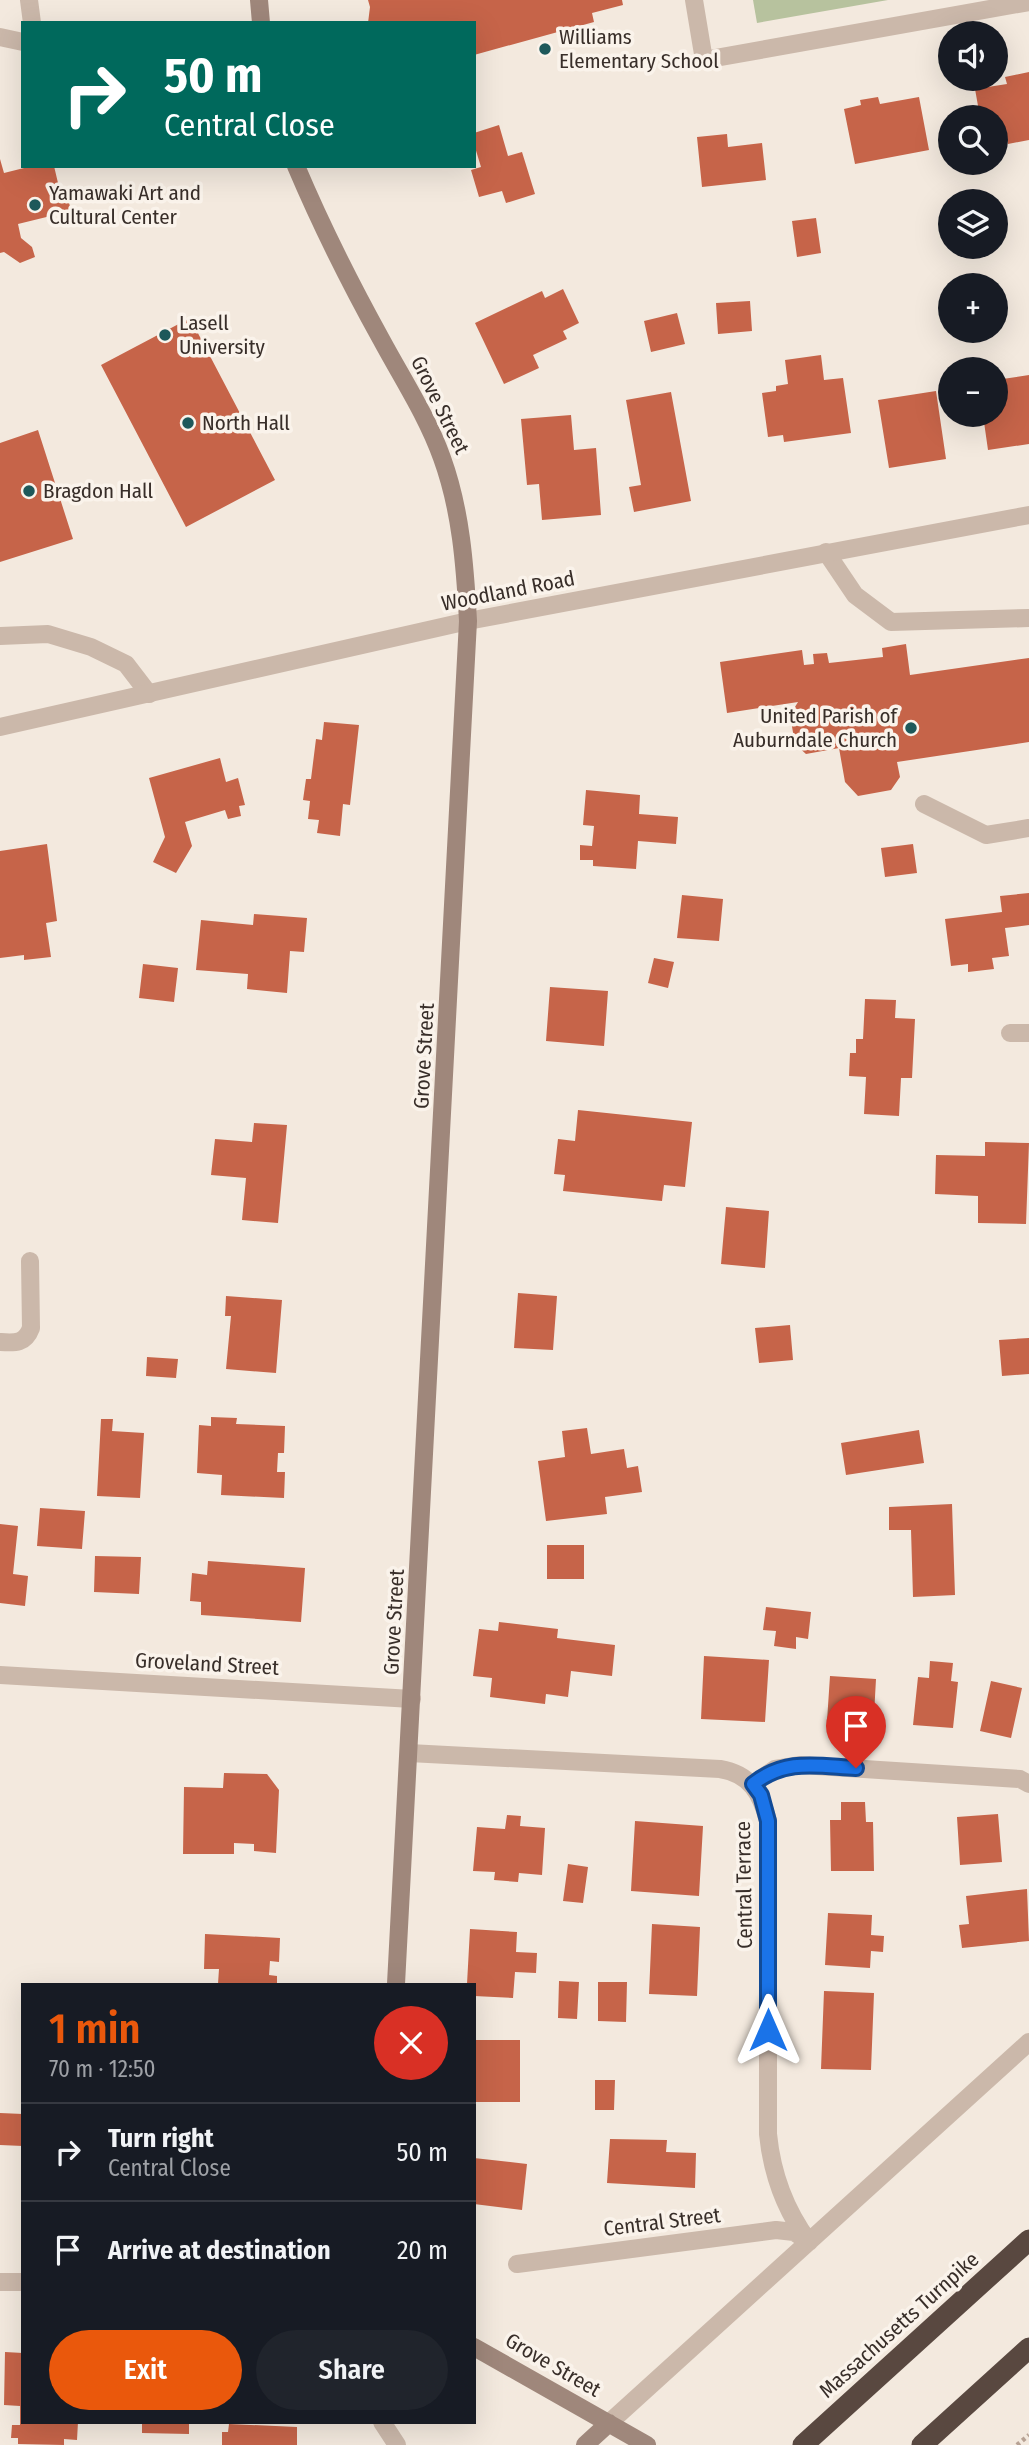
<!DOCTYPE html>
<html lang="en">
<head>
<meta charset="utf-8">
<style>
	body { margin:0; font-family:"Fira Sans Condensed",sans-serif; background:#20242c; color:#f1f3f6; height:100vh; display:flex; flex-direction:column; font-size:26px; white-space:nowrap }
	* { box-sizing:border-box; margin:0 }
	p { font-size:23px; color:#9ea1a6 }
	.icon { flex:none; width:38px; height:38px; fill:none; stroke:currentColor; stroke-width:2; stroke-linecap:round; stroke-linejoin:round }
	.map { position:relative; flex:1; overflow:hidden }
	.side { position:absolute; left:21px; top:1983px; width:455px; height:441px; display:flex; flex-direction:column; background:#171b24; border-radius:0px; box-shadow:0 7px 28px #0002 }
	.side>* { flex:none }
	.guide { position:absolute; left:21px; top:21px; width:455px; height:147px; border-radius:0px; box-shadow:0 7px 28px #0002; background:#00695c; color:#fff; overflow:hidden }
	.buttons { position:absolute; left:938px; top:21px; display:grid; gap:14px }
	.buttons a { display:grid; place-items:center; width:70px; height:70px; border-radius:50%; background:#171b24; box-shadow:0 7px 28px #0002; font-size:35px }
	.pin { position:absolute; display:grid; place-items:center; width:60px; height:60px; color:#fff; margin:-72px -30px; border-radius:50% 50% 50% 0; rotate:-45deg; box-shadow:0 0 7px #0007 }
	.pin .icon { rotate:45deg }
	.me { position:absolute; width:77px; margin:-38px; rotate:0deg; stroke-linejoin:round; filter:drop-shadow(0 0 5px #0008) }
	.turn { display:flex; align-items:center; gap:24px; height:147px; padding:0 28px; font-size:32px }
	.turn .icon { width:91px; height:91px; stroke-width:2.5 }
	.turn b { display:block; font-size:49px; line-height:60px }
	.round { display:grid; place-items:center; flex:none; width:74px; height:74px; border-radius:37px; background:#20242c }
	.headline { display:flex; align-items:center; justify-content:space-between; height:119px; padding:0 28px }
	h1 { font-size:42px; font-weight:600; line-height:52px; color:#ea580c }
	.cta { display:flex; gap:14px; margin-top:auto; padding:14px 28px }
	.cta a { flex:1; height:80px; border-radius:42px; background:#ea580c; color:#fff; font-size:28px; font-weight:600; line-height:80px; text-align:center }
	.cta a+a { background:#20242c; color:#f1f3f6 }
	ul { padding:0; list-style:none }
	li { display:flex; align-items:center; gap:21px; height:98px; padding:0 28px; border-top:2px solid #363941 }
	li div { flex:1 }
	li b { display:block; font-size:26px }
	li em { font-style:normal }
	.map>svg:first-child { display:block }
	.green { fill:#b7c29e }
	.building { fill:#c66449 }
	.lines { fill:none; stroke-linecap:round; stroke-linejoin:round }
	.path { stroke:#b7a294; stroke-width:4.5; stroke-dasharray:3.5 3.5; stroke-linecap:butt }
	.lane { stroke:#cbb8aa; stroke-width:18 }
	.street { stroke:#cbb8aa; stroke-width:18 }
	.secondary { stroke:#9f877b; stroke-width:18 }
	.highway { stroke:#594840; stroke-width:21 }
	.route-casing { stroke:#114b97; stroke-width:18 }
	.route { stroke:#1a73e8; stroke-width:12 }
	.poi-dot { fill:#1e585a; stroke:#faf3eb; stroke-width:2.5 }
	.labels { text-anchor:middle; stroke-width:7; stroke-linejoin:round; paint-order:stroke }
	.poi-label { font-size:21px; fill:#382e29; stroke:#faf3eb; text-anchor:start }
	.street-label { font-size:21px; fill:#382e29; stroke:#faf3eb }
</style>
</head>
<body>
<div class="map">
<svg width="1029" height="2445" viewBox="0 0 1029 2445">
	<rect width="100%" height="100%" fill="#f3e9de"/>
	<path class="green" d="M753,0H888L757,23Z"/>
	<path class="building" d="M368,0H622L623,5L592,13L594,22L474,55V23H368L370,7Z
		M1029,72V140L1008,144L1006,130L996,132V117H980L975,89L1007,84L1005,77Z
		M878,97L880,104L919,97L929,150L855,164L844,109L861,105L860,100Z
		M499,125L508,156L522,152L535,194L506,203L502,191L479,197L471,170L481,167L474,144V133Z
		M727,134L728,147L762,143L766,180L702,187L697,137Z
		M0,159L4,173L32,166H54L62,200L68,198L71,211L18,224L21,238L32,247L35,257L20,263L4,252L0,253Z
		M816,218L821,253L797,257L792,221Z
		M563,289L579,323L563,331L567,339L533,355L539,368L504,384L475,323L542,291L545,298Z
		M750,301L752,331L718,334L716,303Z
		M677,313L685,344L651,352L644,321Z
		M190,318L275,480L186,527L101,365Z
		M821,355L824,380L843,378L851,433L784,442L783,435L768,437L762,393L776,391V386L788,384L785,360Z
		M1029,375V444L988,450L983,415H996V380Z
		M936,391L946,459L889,468L878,400Z
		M671,392L691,501L634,512L629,487L641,485L626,400Z
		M571,415L574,450L596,448L601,515L542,520L539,484L527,485L521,419Z
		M38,430L73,539L0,562V443Z
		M906,644L910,675L1029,658V742L897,762L900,777L891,790L858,796L845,782L839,748L806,754L795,744L790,715L798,702L727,713L720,662L802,650L804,665L814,664L813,654L827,653L829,663L883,657L882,648Z
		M324,722L359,725L350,805L343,804L340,836L317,833L319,820L308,819L310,801L303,800L306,779H311L316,739L322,740Z
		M220,758L226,782L238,778L245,805L239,806L241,816L228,819L225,810L185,822L192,846L176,873L153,862L165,837L149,778Z
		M586,790L640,795L639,814L678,817L676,844L638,841L636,869L593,866V860H580V845L592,846L594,826L583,825Z
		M47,844L57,921L46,923L51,957L24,960V955L0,958V851Z
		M913,844L917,873L885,877L881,848Z
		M1029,893V925L1005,928L1009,956L992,958L994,969L968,972V964L951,966L945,919L1002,912L1000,896Z
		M682,895L723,899L719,941L677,938Z
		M254,914L307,918L304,952L290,951L287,993L247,989L248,974L196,970L201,920L253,925Z
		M654,958L674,962L668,988L648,983Z
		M143,964L178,968L174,1002L139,998Z
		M550,987L608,991L604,1046L546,1041Z
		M865,999L896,1000L895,1018L915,1019L912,1078H901L899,1116L864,1114L866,1077L849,1076L850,1053H856V1039H863Z
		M578,1110L692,1122L685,1187L664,1185L662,1201L563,1191L565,1175L554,1174L558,1139L575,1141Z
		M254,1123L287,1125L278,1223L242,1220L246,1178L211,1175L215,1139L252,1142Z
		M985,1142L1029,1143L1026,1224L978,1223V1196L935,1194L936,1155L985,1156Z
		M726,1207L769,1211L765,1268L721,1264Z
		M518,1293L557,1296L553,1350L514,1348Z
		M226,1296L282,1300L276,1373L226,1369L231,1316H225Z
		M790,1325L793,1360L759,1363L755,1328Z
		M1029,1338V1374L1002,1376L999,1340Z
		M147,1357L178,1359L176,1378L146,1376Z
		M211,1417L237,1418L236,1424L285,1426L284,1453H278L277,1472H285L284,1498L221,1495L222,1475L197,1473L199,1425L211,1426Z
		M101,1419H113L112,1431L144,1433L140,1498L97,1496Z
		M587,1428L591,1454L624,1449L627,1468L638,1466L642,1492L605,1497L607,1514L546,1521L538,1461L565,1457L562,1431Z
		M919,1430L924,1463L846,1475L841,1443Z
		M952,1504L955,1595L913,1597L911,1530H889V1507Z
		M40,1508L85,1511L82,1549L37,1546Z
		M0,1524L18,1526L13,1574L28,1576L25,1606L0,1603Z
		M547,1545H584V1579H547Z
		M95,1556L141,1557L139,1594L94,1592Z
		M208,1561L305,1568L301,1622L201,1615V1602L190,1601L192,1573L207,1575Z
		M766,1607L811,1612L808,1639L796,1637V1649L774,1646L776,1631L763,1630Z
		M499,1622L558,1629L557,1638L615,1645L612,1676L571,1671L568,1697L546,1694L545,1704L490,1697L492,1678L473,1676L479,1629L498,1631Z
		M704,1656L769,1660L765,1722L701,1719Z
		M930,1661L953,1663L951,1681L958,1682L953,1728L913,1725L918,1677L929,1678Z
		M830,1676L876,1679L873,1733L834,1730L835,1722L827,1721Z
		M991,1681L1022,1688L1011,1738L980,1731Z
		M224,1773L267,1774L279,1790L276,1853L254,1851V1844L234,1843V1854H183L184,1787L223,1788Z
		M841,1802H865L866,1822H873L874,1871H831L830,1820H841Z
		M998,1814L1002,1862L960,1865L957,1817Z
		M507,1815L521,1816L520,1826L545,1828L542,1875L519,1873L518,1882L494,1880L495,1872L473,1871L477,1827L505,1829Z
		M635,1821L703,1826L699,1896L631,1891Z
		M568,1864L588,1867L583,1903L563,1901Z
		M1027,1889L1029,1941L962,1948L959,1925L969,1924L966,1896Z
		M828,1913L872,1915L871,1935L884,1936L883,1952L871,1951L870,1968L825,1965Z
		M652,1924L700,1927L697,1996L649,1994Z
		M470,1929L517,1932L516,1952L537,1953L536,1973L515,1972L513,1998L474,1996V1984H467Z
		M205,1934L280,1938L279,1962L270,1961L269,1975L277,1976V1984H218L219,1969H204Z
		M559,1981L579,1982L577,2019L558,2018Z
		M598,1982H627L626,2022L598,2021Z
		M824,1991L874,1993L871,2070L821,2069Z
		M474,2040H520V2102H474Z
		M595,2080H615L614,2110H595Z
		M0,2113L23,2114V2146L0,2145Z
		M610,2139L667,2140L666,2152L696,2153L695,2188L607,2183Z
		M474,2158L527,2164L522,2210L474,2204Z
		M5,2352L23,2353V2422H78L77,2440L64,2439V2445L18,2444V2438H11L12,2425H20V2406L4,2405Z
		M142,2422H189V2434L142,2433Z
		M229,2424L297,2427V2445H222V2432H228Z"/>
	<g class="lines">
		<path class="path" d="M1017,2445L1029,2435"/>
		<path class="lane" d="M29,0L32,23
			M694,0L704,60
			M826,552L855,595L891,622L1029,618
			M0,636L48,634L91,647L126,664L149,694
			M924,804L986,835L1029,828
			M0,1342C15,1343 25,1344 31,1328L30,1261"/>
		<path class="street" d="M0,37L23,42
			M704,60L1029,2
			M0,727L468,621L1029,515
			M1010,1033H1029
			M0,1675L412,1699
			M409,1753L720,1769C750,1774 761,1793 768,1821V2134C772,2174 785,2210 809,2242
			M753,1784L775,1769L801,1765L1020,1779L1029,1784
			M517,2264L776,2230L794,2232L806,2240
			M0,2282H23
			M382,2422L397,2445
			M609,2423L1029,2042"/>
		<path class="secondary" d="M259,0L261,23
			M296,166C321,225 350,283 381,339C402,378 427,416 442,458C461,510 465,566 468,621L396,1984
			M474,2347L647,2445
			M585,2445L609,2423"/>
		<path class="highway" d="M803,2445L1029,2240
			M922,2445L1029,2348"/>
	</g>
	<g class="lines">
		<g class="route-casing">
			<path id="route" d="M768,2030V1821L761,1795L753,1784C786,1758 817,1766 856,1768"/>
		</g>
		<use href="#route" class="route"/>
	</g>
	<g class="poi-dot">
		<circle cx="545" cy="49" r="7"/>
		<circle cx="35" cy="205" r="7"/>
		<circle cx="165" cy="335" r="7"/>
		<circle cx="188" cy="423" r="7"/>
		<circle cx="29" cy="491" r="7"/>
		<circle cx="911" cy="728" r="7"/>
	</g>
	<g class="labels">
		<g class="poi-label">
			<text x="559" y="44">Williams<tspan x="559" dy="24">Elementary School</tspan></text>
			<text x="49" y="200">Yamawaki Art and<tspan x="49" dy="24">Cultural Center</tspan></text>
			<text x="179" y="330">Lasell<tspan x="179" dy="24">University</tspan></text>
			<text x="202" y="430">North Hall</text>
			<text x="43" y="498">Bragdon Hall</text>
			<text x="897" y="723" text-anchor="end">United Parish of<tspan x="897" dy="24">Auburndale Church</tspan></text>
		</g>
		<g class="street-label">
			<text transform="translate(440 405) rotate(64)" y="7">Grove Street</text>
			<text transform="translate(508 591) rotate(-11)" y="7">Woodland Road</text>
			<text transform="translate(424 1056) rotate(-87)" y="7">Grove Street</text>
			<text transform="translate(394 1622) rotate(-87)" y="7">Grove Street</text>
			<text transform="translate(207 1664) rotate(3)" y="7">Groveland Street</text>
			<text transform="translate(744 1885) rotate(-91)" y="7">Central Terrace</text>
			<text transform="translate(662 2222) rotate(-7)" y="7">Central Street</text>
			<text transform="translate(899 2325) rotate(-42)" y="7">Massachusetts Turnpike</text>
			<text transform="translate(553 2365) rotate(30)" y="7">Grove Street</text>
		</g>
	</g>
</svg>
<div class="buttons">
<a><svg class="icon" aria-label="sound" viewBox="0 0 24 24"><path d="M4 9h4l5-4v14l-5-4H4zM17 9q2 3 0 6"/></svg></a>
<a><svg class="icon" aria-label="search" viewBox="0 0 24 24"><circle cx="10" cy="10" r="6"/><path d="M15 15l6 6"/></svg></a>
<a><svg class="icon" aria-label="layers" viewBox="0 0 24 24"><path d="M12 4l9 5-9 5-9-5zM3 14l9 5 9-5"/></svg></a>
<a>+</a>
<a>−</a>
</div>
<div class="pin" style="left:856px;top:1768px;background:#d93025"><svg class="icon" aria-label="arrive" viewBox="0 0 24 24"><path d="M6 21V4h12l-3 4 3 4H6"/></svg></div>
<svg class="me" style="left:768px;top:2030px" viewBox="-20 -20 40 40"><path d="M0-17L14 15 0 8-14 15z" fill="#1a73e8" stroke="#fff" stroke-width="4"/></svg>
<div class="guide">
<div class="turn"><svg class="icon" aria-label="right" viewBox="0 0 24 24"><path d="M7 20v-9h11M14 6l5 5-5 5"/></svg><div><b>50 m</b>Central Close</div></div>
</div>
<section class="side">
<div class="headline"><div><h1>1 min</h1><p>70 m · 12:50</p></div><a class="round" style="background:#d93025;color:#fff"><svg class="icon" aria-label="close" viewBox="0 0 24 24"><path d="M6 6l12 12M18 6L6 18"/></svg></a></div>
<ul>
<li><svg class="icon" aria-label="right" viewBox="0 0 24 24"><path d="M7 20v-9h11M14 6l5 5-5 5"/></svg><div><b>Turn right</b><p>Central Close</p></div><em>50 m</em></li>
<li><svg class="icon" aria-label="arrive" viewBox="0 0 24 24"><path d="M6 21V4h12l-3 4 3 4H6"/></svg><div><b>Arrive at destination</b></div><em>20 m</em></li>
</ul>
<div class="cta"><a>Exit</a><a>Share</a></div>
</section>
</div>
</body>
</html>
